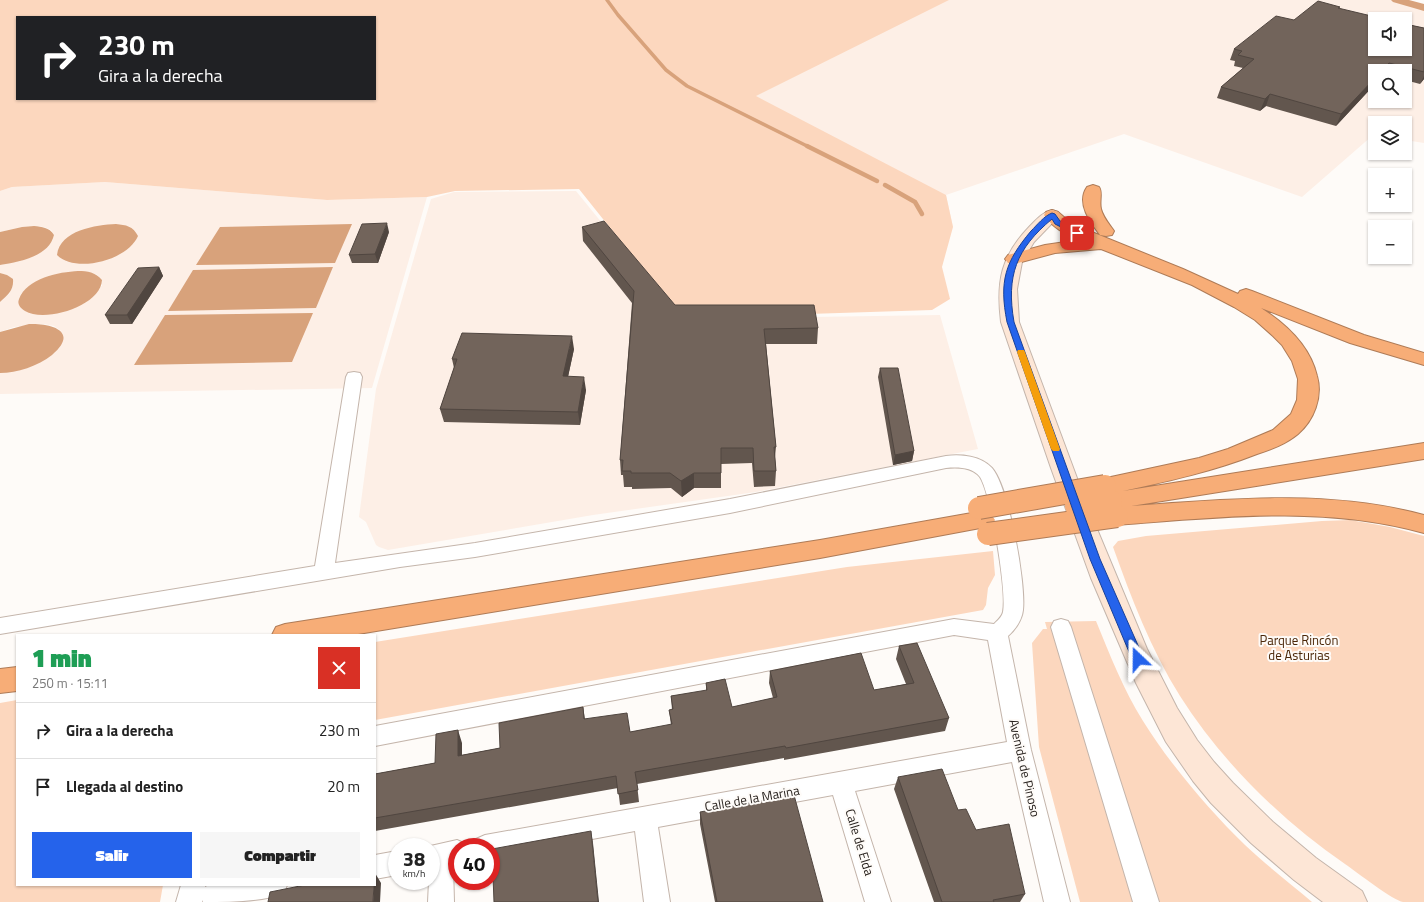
<!DOCTYPE html>
<html lang="es">
<head>
<meta charset="utf-8">
<style>
	body { margin:0; font-family:"Titillium Web",sans-serif; background:#f6f6f6; color:#222; height:100vh; display:flex; flex-direction:column; font-size:15px; white-space:nowrap }
	* { box-sizing:border-box; margin:0 }
	p { font-size:13px; color:#767676 }
	.icon { flex:none; width:22px; height:22px; fill:none; stroke:currentColor; stroke-width:2; stroke-linecap:round; stroke-linejoin:round }
	.map { position:relative; flex:1; overflow:hidden }
	.side { position:absolute; left:16px; top:634px; width:360px; height:252px; display:flex; flex-direction:column; background:#fff; border-radius:0px; box-shadow:0 1px 3px #0004 }
	.side>* { flex:none }
	.hud { position:absolute; left:16px; top:16px; width:360px; height:84px; border-radius:0px; box-shadow:0 1px 3px #0004; background:#202124; color:#fff; overflow:hidden }
	.buttons { position:absolute; left:1368px; top:12px; display:grid; gap:8px }
	.buttons a { display:grid; place-items:center; width:44px; height:44px; border-radius:0px; background:#fff; box-shadow:0 1px 3px #0004; font-size:20px }
	.speed { position:absolute; left:388px; top:838px; display:flex; gap:8px; font-size:20px; font-weight:700; text-align:center }
	.speed>* { display:grid; place-content:center; width:52px; height:52px; border-radius:50%; background:#fff; box-shadow:0 1px 3px #0004; line-height:1 }
	.speed small { font-size:10px; font-weight:400 }
	.speed .limit { border:6px solid #d22; background:#fff; color:#111 }
	.pin { position:absolute; display:grid; place-items:center; width:34px; height:34px; color:#fff; margin:-17px; border-radius:8px; box-shadow:0 2px 6px #0006 }
	.me { position:absolute; width:44px; margin:-22px; rotate:337deg; stroke-linejoin:round; filter:drop-shadow(0 0 3px #0008) }
	.turn { display:flex; align-items:center; gap:14px; height:84px; padding:0 16px; font-size:18px }
	.turn .icon { width:52px; height:52px; stroke-width:2.5 }
	.turn b { display:block; font-size:28px; line-height:34px }
	.round { display:grid; place-items:center; flex:none; width:42px; height:42px; border-radius:0px; background:#f6f6f6 }
	.overview { display:flex; align-items:center; justify-content:space-between; height:68px; padding:0 16px }
	h1 { font-size:24px; font-weight:800; line-height:30px; color:#1e9e55 }
	.button { display:flex; gap:8px; margin-top:auto; padding:8px 16px }
	.button a { flex:1; height:46px; border-radius:0px; background:#2563eb; color:#fff; font-size:16px; font-weight:800; line-height:46px; text-align:center }
	.button a+a { background:#f6f6f6; color:#222 }
	ul { padding:0; list-style:none }
	li { display:flex; align-items:center; gap:12px; height:56px; padding:0 16px; border-top:1px solid #e0e0e0 }
	li div { flex:1 }
	li b { display:block; font-size:15px }
	li em { font-style:normal }
	.map>svg:first-child { display:block }
	.built { fill:#fdefe6; fill-rule:evenodd }
	.green { fill:#fcd7be; fill-rule:evenodd }
	.water { fill:#d8a27b }
	.lines { fill:none; stroke-linecap:round; stroke-linejoin:round }
	.stream-far1 { stroke:#d8a27b; stroke-width:3.5 }
	.stream { stroke:#d8a27b; stroke-width:4.5 }
	.canal { fill:#d8a27b; fill-rule:evenodd }
	.street-casing { stroke:#c4b5ab; stroke-width:2 }
	.secondary-casing { stroke:#c4b5ab; stroke-width:2 }
	.highway-casing { stroke:#ae7b57; stroke-width:2 }
	.street { fill:#fff; fill-rule:evenodd }
	.secondary { fill:#fde6d6; fill-rule:evenodd }
	.highway { fill:#f7ad77; fill-rule:evenodd }
	.highway-bridge-casing { stroke:#ae7b57; stroke-width:24; stroke-linecap:butt }
	.highway-bridge { stroke:#f7ad77; stroke-width:22 }
	.wall { fill:#62564e }
	.shaded-wall { fill:#504640 }
	.building { fill:#72645b; stroke:#504640 }
	.route { fill:#2563eb; stroke:#184099 }
	.slow { fill:#f59e0b }
	.labels { text-anchor:middle; stroke-width:4; stroke-linejoin:round; paint-order:stroke }
	.near-park-label { font-size:13px; fill:#4b2708; stroke:#fefbf8 }
	.near-street-label { font-size:13px; fill:#251f1b; stroke:#fefbf8 }
</style>
</head>
<body>
<div class="map">
<svg width="1424" height="902" viewBox="0 0 1424 902">
	<rect width="100%" height="100%" fill="#fefbf8"/>
	<path class="built" d="M604,0H1391L1424,9V143L1405,140V123H1375V136H1372L1302,197L1124,134L946,195L953,227ZM1375,19H1405V49H1375ZM1375,71H1405V101H1375Z
		M105,182L327,200L427,197L372,388L0,394V373H6L61,331L54,326L43,324L14,327L0,332V302L10,293L7,275L0,273V265L26,259L38,253L52,241L54,235L51,230L44,227L34,226L22,227L0,232V191L12,187ZM333,267L316,308L168,310ZM78,271L89,272L97,275L102,280V286L18,301L21,294L28,287L39,280L51,275Z
		M576,191L680,319L940,315L978,449L756,492L593,515L388,550L379,547L376,545L366,522L359,517L376,389L431,199L454,192Z"/>
	<path class="green" d="M0,0H949L756,96L946,195L953,227L942,267L950,299L932,310L682,318L579,189L455,191L427,197L327,200L105,182L12,187L0,191ZM17,17H375V99H17Z
		M1350,520L1390,527L1424,536V902C1417,902 1410,902 1403,902C1394,901 1355,871 1345,864C1280,819 1222,762 1180,696C1151,650 1131,597 1113,547L1118,541L1146,536L1322,521Z
		M993,551L995,575L988,588L986,605L983,610L375,720V642L847,567Z
		M1096,621C1110,655 1123,689 1143,721C1169,763 1209,810 1245,845C1266,865 1290,883 1312,902H1080L1039,747L1032,643L1043,629H1047L1045,622Z
		M17,700V885H163L160,902H0V703Z"/>
	<path class="water" d="M116,224C126,225 133,226 138,236C128,260 76,274 57,255C60,230 96,225 116,224Z
		M352,224L335,263L196,265L220,227Z
		M34,226C42,227 49,227 54,235C49,257 18,262 0,265V232L22,227Z
		M333,267L316,308L168,311L193,270Z
		M78,271C88,271 95,272 102,280C101,306 45,323 25,311C20,308 17,304 19,299C27,278 59,272 78,271Z
		M0,273L7,275L13,279C14,290 8,295 0,302Z
		M313,313L292,362L134,365L165,315Z
		M29,324C51,323 80,331 52,355C38,366 17,373 0,373V332Z"/>
	<g class="lines">
		<path class="stream-far1" d="M607,0L618,15L666,70L687,86L809,147"/>
		<path class="stream" d="M807,146L877,181
			M885,185L915,202L922,214"/>
		<path class="canal" d="M1391,0H1409L1424,4V11L1393,2Z"/>
		<g class="street-casing">
			<path id="street" d="M354,372L360,373L362,377L335,563L475,543L730,499L946,456C961,454 981,456 992,468C1009,488 1026,583 1023,610C1022,620 1015,630 1008,636L1031,750L1070,902H1044L1012,762L855,791L891,902H865L833,795L658,827L670,902H644L635,831L491,858V847H473L476,839L485,835L1007,742L988,640L954,635L375,746V726L954,619L994,624C997,621 1002,617 1003,612C1007,592 991,494 980,477C972,467 958,467 946,468L730,513L475,557L400,567L0,634V618L315,566L346,377L348,373Z
				M1061,619L1068,621L1071,627L1159,902H1133L1051,627L1054,621Z
				M457,840L466,844L467,847H457V864L453,865L454,902H428L429,881H431V847H426Z
				M397,851V875L375,879V855Z
				M181,885H205V887L209,885H287L284,894C258,902 230,902 203,902L202,900V902H176Z"/>
		</g>
		<g class="secondary-casing">
			<path id="secondary" d="M1052,210L1058,212L1060,215L1034,242L1022,262L1017,289L1019,322L1087,505L1147,649L1177,708L1197,740L1214,762L1233,783L1273,822L1316,858L1362,891L1367,902H1323L1294,880L1251,843L1211,803L1193,781L1166,742L1136,683L1091,578L1051,468L1001,322C996,281 1001,256 1030,226C1036,220 1043,212 1052,210Z"/>
		</g>
		<g class="highway-casing">
			<path id="highway" d="M1093,185L1099,187C1103,192 1099,201 1101,209C1103,217 1109,224 1114,231L1112,235L1106,236L1100,235C1090,222 1076,203 1087,187Z
				M1052,210L1058,212L1072,224L1183,269L1238,294L1240,291L1246,289L1252,291L1364,335L1424,353V365L1350,343L1261,308C1286,324 1310,346 1317,376C1323,397 1314,420 1298,434C1286,444 1272,449 1257,454C1214,471 1169,481 1123,491L1424,443V459L1131,506C1229,499 1328,489 1424,515V533C1324,505 1219,517 1117,525L1109,522L1105,516L1110,509L1103,507L1099,501L1103,495L1106,494L1097,492L1094,486L1097,480L1199,458L1228,449L1273,430L1291,414L1297,400L1298,379L1292,361L1282,345L1273,336L1255,320L1234,307L1192,285L1101,249L1055,253L1014,264L1008,263L1005,259L1008,255L1045,245L1079,240C1064,233 1053,228 1044,215L1046,212Z
				M983,511L991,514L995,520L991,526L820,558L352,635H272L276,627L285,624L820,540Z
				M17,667V691L0,693V669Z"/>
		</g>
		<use href="#street" class="street"/>
		<use href="#secondary" class="secondary"/>
		<use href="#highway" class="highway"/>
		<g class="highway-bridge-casing">
			<path id="highway-bridge" d="M1076,506L1111,501
				M979,508L1105,486
				M988,534L1117,516"/>
		</g>
		<use href="#highway-bridge" class="highway-bridge"/>
	</g>
	<path class="wall" d="M1339,9L1424,28V79L1420,84L1405,80V71H1375V84L1336,126L1266,106L1260,111L1217,98L1221,87L1243,68L1234,66L1235,61L1230,60L1234,49L1294,20Z
		M582,227L675,305L818,328L817,344H766L776,447L775,457L776,471L775,486L754,487L752,463L721,464V488H694L682,497L671,488L632,489V487H624L623,475H621L620,460L632,303L583,241Z
		M389,232L378,263H352L349,255Z
		M159,267L163,276L132,324H110L105,315Z
		M574,349L568,377L586,390L580,425L444,422L440,409L454,368L452,359Z
		M880,368L914,451L912,461L893,465L878,377Z
		M899,646L949,718L945,731L784,760V758L637,784L639,802L620,805L618,788L375,831V774L435,763L462,743V755L500,748L583,707L585,719L630,732L671,725L669,710H672L671,696L706,691V683L732,707L773,698L769,683L770,671L874,690L906,684L896,659Z
		M898,777L958,810L976,830L1025,894L1020,902H934L894,789Z
		M700,812L823,902H715L700,824Z"/>
	<path class="shaded-wall" d="M1389,63L1385,71H1382Z
		M1424,76V79L1420,84Z
		M1375,78V84L1336,126L1341,114Z
		M1270,94L1266,106L1260,111L1265,99Z
		M387,223L389,232L378,263L375,254Z
		M159,267L163,276L132,324L127,315Z
		M572,336L574,349L565,390L563,376Z
		M584,377L586,390L580,425L578,412Z
		M914,451L912,461L893,465L895,455Z
		M694,473V488L682,497L681,481Z
		M458,730L462,743V768L458,756Z
		M591,831L593,843L599,902H598Z
		M375,873L381,883L380,902H373L374,885H375Z"/>
	<path class="building" d="M1318,1L1340,7L1338,8L1384,19H1375V49H1405V24L1424,28V72L1389,63L1382,71H1375V78L1341,114L1270,94L1265,99L1221,87L1254,59L1238,55L1242,51L1234,49L1276,16L1294,20Z
		M604,221L675,305H814L818,328L764,329L776,447H774L776,471H754L753,448H721V473H694L681,481L670,473H631V471H622L623,460H620L634,291L582,227Z
		M387,223L375,254L349,255L362,224Z
		M159,267L127,315H105L138,268Z
		M462,333L572,336L563,376L584,377L578,412L440,409L457,359H452Z
		M880,368H898L914,451L895,455Z
		M917,643L949,718L786,748L785,746L635,772L638,790L618,794L616,776L375,818V774L435,763L436,734L458,730V756L500,748L499,723L583,707L584,719L627,713L630,732L672,724L669,710L673,709L671,696L707,690L706,683L725,679L732,707L777,697L770,671L861,653L874,690L914,683L899,646Z
		M942,769L958,810L966,809L976,830L1009,824L1025,894L993,900L994,902H942L898,777Z
		M794,795L823,902H717L700,812Z
		M591,831L598,902H494L492,849Z
		M305,885H374L373,902H268L270,892Z"/>
	<path class="route" d="M1052,213L1055,214L1060,221L1080,233L1075,234L1055,224L1052,219C1016,249 1006,276 1014,322L1100,559L1144,659L1142,663L1138,664L1134,663L1132,659L1090,559L1007,322C999,281 1005,262 1031,231C1037,225 1044,216 1052,213Z"/>
	<path class="slow" d="M1018,350H1024L1025,352L1060,449L1059,451H1053L1051,449L1017,352Z"/>
	<g class="labels">
		<g class="near-park-label">
			<text x="1299" y="645">Parque Rincón<tspan x="1299" dy="15">de Asturias</tspan></text>
		</g>
		<g class="near-street-label">
			<text transform="translate(1025 768) rotate(77)" y="5">Avenida de Pinoso</text>
			<text transform="translate(752 798) rotate(-10)" y="5">Calle de la Marina</text>
			<text transform="translate(860 842) rotate(73)" y="5">Calle de Elda</text>
		</g>
	</g>
</svg>
<div class="buttons">
<a><svg class="icon" aria-label="sound" viewBox="0 0 24 24"><path d="M4 9h4l5-4v14l-5-4H4zM17 9q2 3 0 6"/></svg></a>
<a><svg class="icon" aria-label="search" viewBox="0 0 24 24"><circle cx="10" cy="10" r="6"/><path d="M15 15l6 6"/></svg></a>
<a><svg class="icon" aria-label="layers" viewBox="0 0 24 24"><path d="M12 4l9 5-9 5-9-5zM3 14l9 5 9-5"/></svg></a>
<a>+</a>
<a>−</a>
</div>
<div class="speed"><div>38<small>km/h</small></div><div class="limit">40</div></div>
<div class="pin" style="left:1077px;top:233px;background:#d93025"><svg class="icon" aria-label="arrive" viewBox="0 0 24 24"><path d="M6 21V4h12l-3 4 3 4H6"/></svg></div>
<svg class="me" style="left:1138px;top:659px" viewBox="-20 -20 40 40"><path d="M0-17L14 15 0 8-14 15z" fill="#2563eb" stroke="#fff" stroke-width="4"/></svg>
<div class="hud">
<div class="turn"><svg class="icon" aria-label="right" viewBox="0 0 24 24"><path d="M7 20v-9h11M14 6l5 5-5 5"/></svg><div><b>230 m</b>Gira a la derecha</div></div>
</div>
<section class="side">
<div class="overview"><div><h1>1 min</h1><p>250 m · 15:11</p></div><a class="round" style="background:#d93025;color:#fff"><svg class="icon" aria-label="close" viewBox="0 0 24 24"><path d="M6 6l12 12M18 6L6 18"/></svg></a></div>
<ul>
<li><svg class="icon" aria-label="right" viewBox="0 0 24 24"><path d="M7 20v-9h11M14 6l5 5-5 5"/></svg><div><b>Gira a la derecha</b></div><em>230 m</em></li>
<li><svg class="icon" aria-label="arrive" viewBox="0 0 24 24"><path d="M6 21V4h12l-3 4 3 4H6"/></svg><div><b>Llegada al destino</b></div><em>20 m</em></li>
</ul>
<div class="button"><a>Salir</a><a>Compartir</a></div>
</section>
</div>
</body>
</html>
